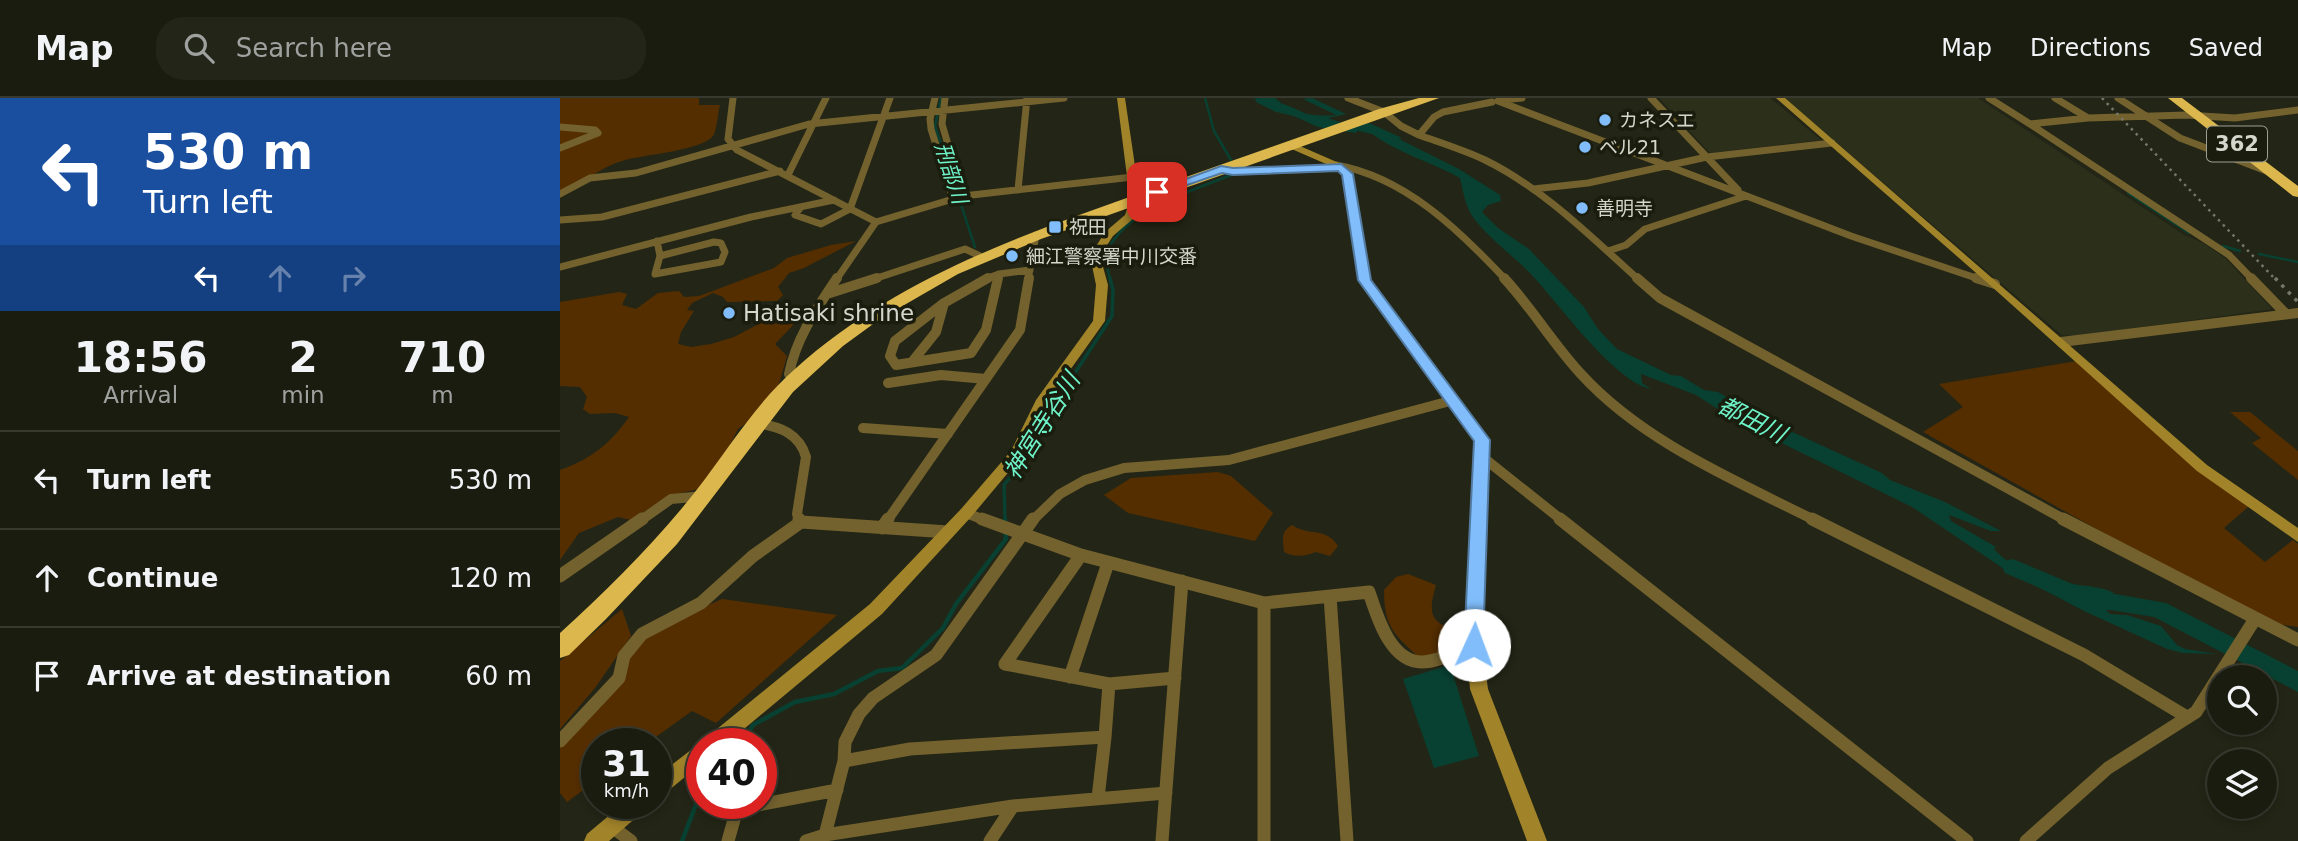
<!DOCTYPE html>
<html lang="en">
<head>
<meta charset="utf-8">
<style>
	body { margin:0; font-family:"DejaVu Sans","Noto Sans JP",sans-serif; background:#232519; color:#f1f3f6; height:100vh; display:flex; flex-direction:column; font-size:26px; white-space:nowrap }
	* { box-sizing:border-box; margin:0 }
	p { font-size:23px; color:#9fa19f }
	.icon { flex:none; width:38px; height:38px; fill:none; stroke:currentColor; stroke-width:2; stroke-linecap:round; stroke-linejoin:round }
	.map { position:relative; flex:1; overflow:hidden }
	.side { display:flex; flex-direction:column; background:#1a1c10; width:560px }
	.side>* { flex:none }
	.hud { background:#1a4fa0; color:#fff; overflow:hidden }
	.tools { position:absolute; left:1647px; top:567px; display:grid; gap:14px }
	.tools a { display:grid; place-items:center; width:70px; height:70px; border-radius:50%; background:#1a1c10; box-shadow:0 4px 10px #0003,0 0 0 2px #383a30; font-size:35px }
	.speed { position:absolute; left:21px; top:630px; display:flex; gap:14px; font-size:35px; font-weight:700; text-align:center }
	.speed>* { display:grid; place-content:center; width:91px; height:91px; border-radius:50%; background:#1a1c10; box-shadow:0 4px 10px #0003,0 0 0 2px #383a30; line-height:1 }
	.speed small { font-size:18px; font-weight:400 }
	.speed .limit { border:10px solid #d22; background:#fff; color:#111 }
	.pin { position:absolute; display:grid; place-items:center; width:60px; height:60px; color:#fff; margin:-30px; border-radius:14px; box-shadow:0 4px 10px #0006 }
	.me { position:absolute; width:77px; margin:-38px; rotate:2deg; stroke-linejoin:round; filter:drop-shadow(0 0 5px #0008) }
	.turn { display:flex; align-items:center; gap:24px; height:147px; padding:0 28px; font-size:32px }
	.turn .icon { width:91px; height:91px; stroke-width:2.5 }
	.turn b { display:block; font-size:49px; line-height:60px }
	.lanes { display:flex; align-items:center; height:66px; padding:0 28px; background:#0003; justify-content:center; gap:35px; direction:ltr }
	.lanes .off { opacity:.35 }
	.eta { display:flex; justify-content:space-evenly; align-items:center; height:119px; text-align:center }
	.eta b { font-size:42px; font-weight:700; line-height:49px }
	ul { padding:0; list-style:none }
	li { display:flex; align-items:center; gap:21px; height:98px; padding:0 28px; border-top:2px solid #383a30 }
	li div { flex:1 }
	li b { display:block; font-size:26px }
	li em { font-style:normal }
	header { display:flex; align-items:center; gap:42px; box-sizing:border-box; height:98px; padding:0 35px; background:#1a1c10; border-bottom:2px solid #383a30 }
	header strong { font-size:33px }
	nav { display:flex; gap:38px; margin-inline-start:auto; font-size:24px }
	.search { width:490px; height:63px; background:#232519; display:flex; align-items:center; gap:18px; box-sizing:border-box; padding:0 24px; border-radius:28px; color:#9fa19f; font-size:26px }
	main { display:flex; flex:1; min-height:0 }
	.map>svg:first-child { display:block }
	.built { fill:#2c301b }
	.green { fill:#552e00 }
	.water { fill:#084031 }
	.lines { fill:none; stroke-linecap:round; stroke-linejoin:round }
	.stream-far2 { stroke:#084031; stroke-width:2.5 }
	.stream-far1 { stroke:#084031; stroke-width:3.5 }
	.stream { stroke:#084031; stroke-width:4.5 }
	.river { fill:#084031; fill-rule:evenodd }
	.street-far2 { stroke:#73612e; stroke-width:7 }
	.street-far1 { stroke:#73612e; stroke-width:10 }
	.street { stroke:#73612e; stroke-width:13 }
	.secondary { fill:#a1832a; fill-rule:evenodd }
	.highway { fill:#dcb74d; fill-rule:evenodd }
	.rail-far1 { stroke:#75786b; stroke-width:2.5; stroke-dasharray:2.5 4.5; stroke-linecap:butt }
	.rail { stroke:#75786b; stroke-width:3.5; stroke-dasharray:3.5 6; stroke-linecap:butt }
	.route { fill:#80bdfa; stroke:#537ba2; stroke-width:2 }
	.poi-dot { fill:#80bdfa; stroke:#1a1c0d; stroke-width:2.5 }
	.labels { text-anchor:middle; stroke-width:7; stroke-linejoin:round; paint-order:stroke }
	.far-poi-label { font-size:19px; fill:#d5d7cd; stroke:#1a1c0d; text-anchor:start }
	.shield { fill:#1a1c0d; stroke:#9d9f93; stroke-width:2 }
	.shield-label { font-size:21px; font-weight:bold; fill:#d5d7cd }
	.far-water-label { font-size:21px; font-style:italic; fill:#6ef3c9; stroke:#1a1c0d }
	.poi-label { font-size:23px; fill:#d5d7cd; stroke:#1a1c0d; text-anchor:start }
	.water-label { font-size:24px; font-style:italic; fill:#6ef3c9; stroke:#1a1c0d }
</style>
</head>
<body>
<header>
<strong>Map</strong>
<div class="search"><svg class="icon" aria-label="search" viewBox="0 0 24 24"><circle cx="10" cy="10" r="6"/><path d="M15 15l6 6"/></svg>Search here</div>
<nav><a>Map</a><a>Directions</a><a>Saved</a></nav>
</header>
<main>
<section class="side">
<div class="hud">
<div class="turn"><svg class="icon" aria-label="left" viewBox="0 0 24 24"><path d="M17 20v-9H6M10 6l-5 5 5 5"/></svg><div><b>530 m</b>Turn left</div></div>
<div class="lanes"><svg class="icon" aria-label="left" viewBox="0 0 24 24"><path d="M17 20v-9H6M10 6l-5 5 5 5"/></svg><svg class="icon off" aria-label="ahead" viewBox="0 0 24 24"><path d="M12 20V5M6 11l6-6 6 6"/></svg><svg class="icon off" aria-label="right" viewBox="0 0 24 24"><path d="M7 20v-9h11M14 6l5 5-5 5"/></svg></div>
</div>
<div class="eta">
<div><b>18:56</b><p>Arrival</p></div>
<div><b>2</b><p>min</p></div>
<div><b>710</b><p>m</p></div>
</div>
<ul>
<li><svg class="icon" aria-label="left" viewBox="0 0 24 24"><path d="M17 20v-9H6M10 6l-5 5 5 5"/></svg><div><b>Turn left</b></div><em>530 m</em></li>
<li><svg class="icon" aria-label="ahead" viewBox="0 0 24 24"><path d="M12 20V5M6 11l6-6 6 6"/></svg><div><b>Continue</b></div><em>120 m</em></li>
<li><svg class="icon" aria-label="arrive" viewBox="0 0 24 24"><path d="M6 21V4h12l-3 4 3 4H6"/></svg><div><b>Arrive at destination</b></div><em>60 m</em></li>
</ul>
</section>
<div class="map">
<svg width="1738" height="743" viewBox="0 0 1738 743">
	<rect width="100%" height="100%" fill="#232616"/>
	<path class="built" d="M1099,0H1210L1261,42L1150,55Z
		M1224,0H1418L1624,137L1643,145L1665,160L1712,211L1518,238L1502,237Z"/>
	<path class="green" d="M0,0H139V7H160C158,14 157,33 153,38C143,52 83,57 65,62C40,69 21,85 0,100Z
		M296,143L244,170L229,175L218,189L223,197L217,203L167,204L163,199L153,195L132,205L127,212L134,213L121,234L118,246L131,249L151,246L174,239L227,211L238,214L240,220L215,246L227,258L217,293L201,314L178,331L166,355L139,391L111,397L71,422L58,419L19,435L0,462V372C31,361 50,346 69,319L55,315L30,316L23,311L27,299L20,289L0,288V204L59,194L67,196L62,207L76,211L98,195L119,193L124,199L139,198L214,170L227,160L271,147Z
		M1517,263L1688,409L1664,430L1705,464L1733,442L1738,446V529L1703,524L1363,334L1403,309L1379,286Z
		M1670,314H1690L1738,353V382L1692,345L1701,340Z
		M658,374L671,378L713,415L695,443L568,415L544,397L571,380Z
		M732,427C750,439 765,428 778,448L770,458L756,454C745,458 735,460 724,454C723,442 720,434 732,427Z
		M848,476L876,487C866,521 873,525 904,535L902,548L862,562C836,538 824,531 824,492L836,479Z
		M162,501L277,517L156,625L132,613L86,646H37V682L7,704L0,695V650L87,538L110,524Z
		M62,511L71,538L35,590L0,631V563Z"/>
	<path class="water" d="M695,0H715L720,4L721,11C739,15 758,19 776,17L743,1L752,0L786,16L768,20L785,26L807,24L842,40L839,41L899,71L940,97L941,103L928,107L922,114L938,130L969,151L1024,209L1038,231L1057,251L1111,277L1121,278L1144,292L1158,294L1204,321L1322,375L1330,382L1385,404L1441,433H1431L1389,417L1391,423L1436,449L1434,451C1449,468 1473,477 1492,488L1489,481C1505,487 1545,488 1554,495L1531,496L1558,511L1546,512L1550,516L1567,517L1601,528L1617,547L1625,551L1657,556L1623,555L1607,551L1524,513L1444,471L1352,409L1175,322L1136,297L1081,276L1082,285L1091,291C1053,283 998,204 969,174C952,157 930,141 915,122C906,111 903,94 900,80C871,64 838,55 812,36L716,14L696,4Z
		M890,567L919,658L874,670L843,581Z"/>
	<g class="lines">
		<path class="stream-far2" d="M381,0L375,28L415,149
			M645,0L654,33L671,62
			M1568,95L1629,135
			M1663,148L1680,153
			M1699,156L1738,164
			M550,182C548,171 544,160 549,150C568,111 636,91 674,76"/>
		<path class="stream-far1" d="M445,423L444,387L475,348L487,318L552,218L553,192L550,180"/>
		<path class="stream" d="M445,421V425
			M182,646L193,627L235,604L274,596L318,573L342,570L383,530L396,506L446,441L445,432
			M122,743L142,691"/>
		<path class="river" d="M694,0C720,0 739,15 763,22C775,26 791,24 801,31L795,35L758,29Z
			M1453,461L1522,490L1606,505L1738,573V594L1594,519L1519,507L1445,475L1442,469L1445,463Z"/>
		<path class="street-far2" d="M173,0L168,41L177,52L316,124L276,182
			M375,0L370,21L371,31L393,101
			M385,0L382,26L403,98
			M788,0L824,14L841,28L859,37L874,19L883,14L932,4
			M1091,0L1178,92
			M1429,0L1470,26
			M1495,0L1528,20L1626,17L1675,20L1738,12
			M1558,0L1620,40L1709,74
			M941,2L962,0
			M938,3L1291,138L1422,182
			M1528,20L1470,26L1669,157L1693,182
			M0,29L35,32L38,35L0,50
			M859,37C881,45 904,52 925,62C984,91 1031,139 1079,182
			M776,67C845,79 899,132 946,182
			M661,71L673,74L781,70
			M228,77L266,0
			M973,91L1028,85L1147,59L1272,45
			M458,92L467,0
			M0,96L30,80L76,75L249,26L504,0
			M241,109L235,117L261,126L290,111L330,0
			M0,122L42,119L220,73
			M316,124L403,98L573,79
			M97,143L100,158
			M154,144L161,145L165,154L161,164L95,176L100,158Z
			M1048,153L1066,147L1085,131L1186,98
			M0,169L191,119L274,102
			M439,176L470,172
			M311,182L405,151L420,158
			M422,182L439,176
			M438,182L439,176
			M468,182L476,137"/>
		<path class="street-far1" d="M428,180L384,205L335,243L330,258L336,267L411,255L426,232L438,180
			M944,180C972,210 993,246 1021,276C1083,344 1175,382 1256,423
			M1077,180L1100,200L1507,423
			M1416,180L1435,186
			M1691,180L1725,215
			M270,195L317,180
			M1501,244L1738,215
			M352,264L376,234L384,205
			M238,278L229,276C236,240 257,210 277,180
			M328,285L381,277L426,281
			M197,325C220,329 239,335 246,359L237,416L240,423
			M303,330L388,336
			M920,357L1003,423
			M406,415L427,423
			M80,423L111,401L144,398
			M327,423L460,232L469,180
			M472,423L500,396L525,382L564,370L669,362L894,302"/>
		<path class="street" d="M239,421L241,424
			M422,421L521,457L704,505L809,494C817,518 830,564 862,564C879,564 898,552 914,547
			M1000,421L1407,743
			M1252,421L1524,557L1627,619
			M1503,421L1738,542
			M322,430L328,421
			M521,457L445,566L549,586
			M0,478L82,421
			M770,498L787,743
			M704,505V743
			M510,579L548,465
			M0,643L59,580L64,558L82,536L141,505L193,458L241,424L388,434
			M284,663L285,644L299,616L313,600L376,557L473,421
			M538,700L545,639
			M51,728L71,743
			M265,737L284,663L350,651L545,639L549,586L615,580
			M168,743L177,711L277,692
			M246,743L265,737L453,708
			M430,743L453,708L606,695
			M602,743L622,483
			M1466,743L1548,670L1636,614L1695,521"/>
		<path class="secondary" d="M557,0H565L580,102L574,120L553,138L540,158L548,187L545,223L488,303L462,358L411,419L322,516L166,646H143L146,640L310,506L401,411L451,353L476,302L533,223L536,187L530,158L545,134L565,117L570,102Z
			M1216,0H1225L1647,367L1738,430V444L1637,373L1431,188Z
			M727,45H733L779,65L792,76L811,182L929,342L922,547L928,591L987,743H967L910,591L906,547L915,342L799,182L782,77L773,69L727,49Z
			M142,646V665L103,697L96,700V679L136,648Z
			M64,705H88L86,711L49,743H24L27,736Z"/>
		<path class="highway" d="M859,0H879L481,141L398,176L320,221L283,248L233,294L117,446L46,521L9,557L0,560V535C48,491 95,445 135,394C168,352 195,306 235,271C333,183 453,140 575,97C657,68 738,40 819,11Z
			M1608,0H1622L1738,88V99L1733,98Z"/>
		<path class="rail-far1" d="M1542,0L1716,182"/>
		<path class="rail" d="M1715,180L1738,204"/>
	</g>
	<path class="route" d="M781,66L793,76L811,182L930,342L923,547L921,552L914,555L907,552L904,547L914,343L798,182L782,77L778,73L673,77L662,75L601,96L591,94L661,68L673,70Z"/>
	<g class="poi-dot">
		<circle cx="1045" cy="22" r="7"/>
		<circle cx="1025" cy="49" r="7"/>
		<circle cx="1022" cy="110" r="7"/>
		<rect x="488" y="122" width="14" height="14" rx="3.5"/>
		<circle cx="452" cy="158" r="7"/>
		<circle cx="169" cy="215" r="7"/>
	</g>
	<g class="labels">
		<g class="far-poi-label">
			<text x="1059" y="29">カネスエ</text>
			<text x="1039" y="56">ベル21</text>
			<text x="1036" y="117">善明寺</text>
			<text x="509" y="136">祝田</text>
			<text x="466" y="165">細江警察署中川交番</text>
		</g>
		<rect class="shield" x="1647" y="28.5" width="60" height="35" rx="5"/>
		<g class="shield-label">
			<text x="1677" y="53">362</text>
		</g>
		<g class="far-water-label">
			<text transform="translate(391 75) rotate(72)" y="7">刑部川</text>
		</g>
		<g class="poi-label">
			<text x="183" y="223">Hatisaki shrine</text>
		</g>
		<g class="water-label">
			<text transform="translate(1192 322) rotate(27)" y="8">都田川</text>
			<text transform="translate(482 328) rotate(-58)" y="8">神宮寺谷川</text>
		</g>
	</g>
</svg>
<div class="tools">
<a><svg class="icon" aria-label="search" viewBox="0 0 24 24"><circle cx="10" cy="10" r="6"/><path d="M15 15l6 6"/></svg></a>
<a><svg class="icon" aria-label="layers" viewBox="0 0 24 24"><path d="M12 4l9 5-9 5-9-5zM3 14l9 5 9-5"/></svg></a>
</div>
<div class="speed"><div>31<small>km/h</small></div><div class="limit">40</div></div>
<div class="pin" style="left:597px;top:94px;background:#d93025"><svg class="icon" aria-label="arrive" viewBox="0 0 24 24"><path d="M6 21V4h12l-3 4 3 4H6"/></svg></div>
<svg class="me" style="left:914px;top:547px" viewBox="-20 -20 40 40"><circle r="19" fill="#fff"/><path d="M0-13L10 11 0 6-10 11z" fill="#80bdfa"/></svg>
</div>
</main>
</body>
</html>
